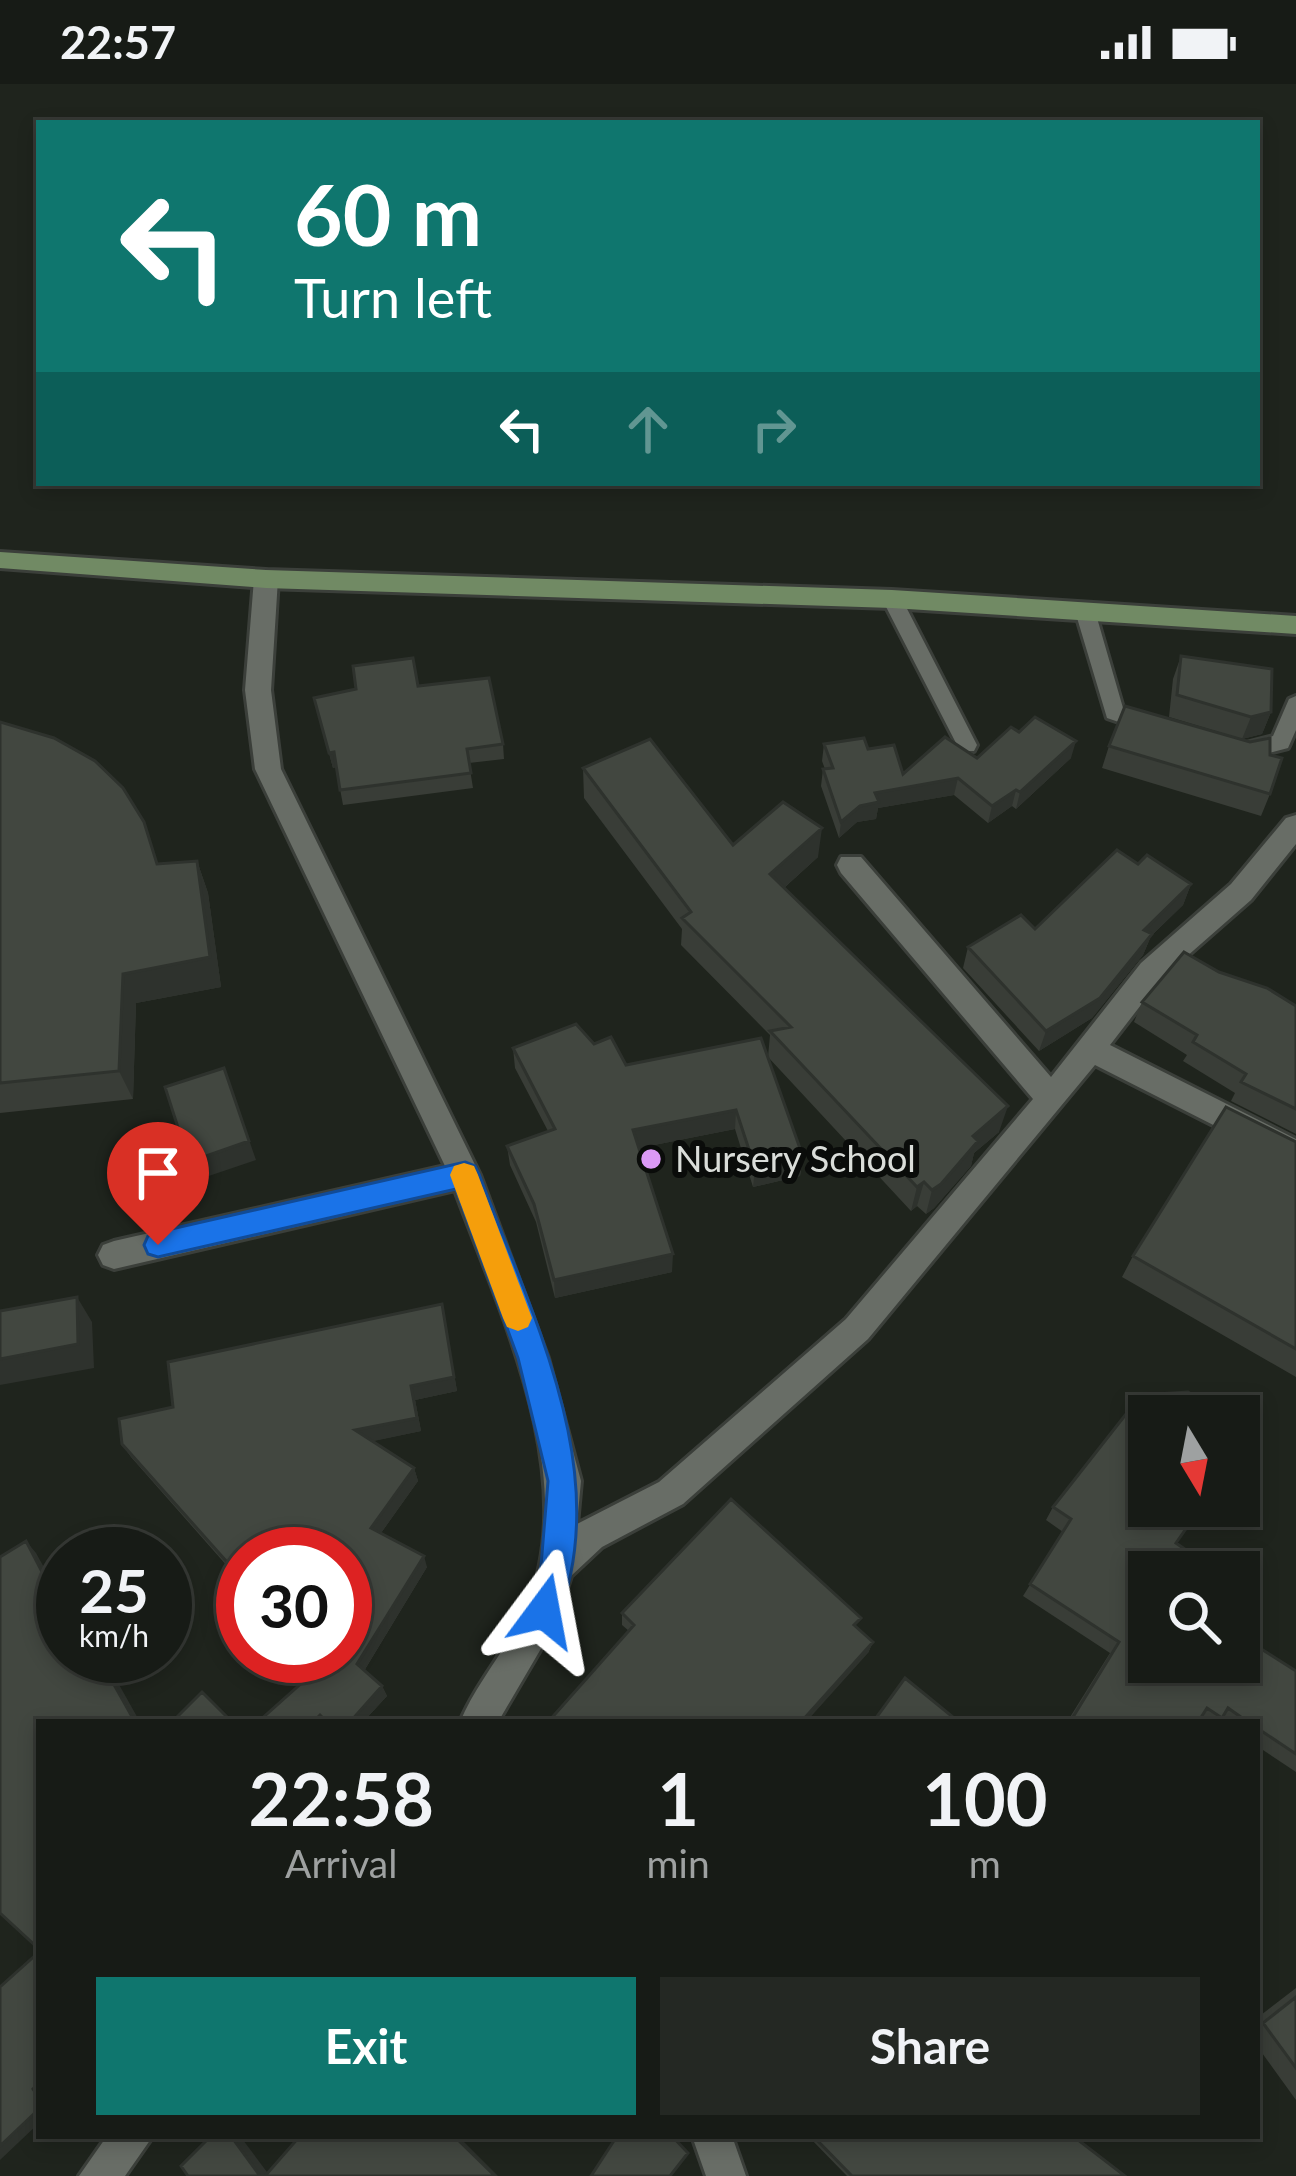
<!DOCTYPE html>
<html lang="en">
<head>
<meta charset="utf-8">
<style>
	body { margin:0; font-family:Lato,sans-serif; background:#242823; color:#f1f3f6; height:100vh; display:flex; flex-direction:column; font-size:45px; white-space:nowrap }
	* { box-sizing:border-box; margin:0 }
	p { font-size:39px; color:#9ea1a1 }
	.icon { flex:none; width:66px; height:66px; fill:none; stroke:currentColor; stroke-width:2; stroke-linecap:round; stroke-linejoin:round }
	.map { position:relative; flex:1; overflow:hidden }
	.panel { position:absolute; left:36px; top:1635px; width:1224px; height:420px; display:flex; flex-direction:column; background:#171b16; border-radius:0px; box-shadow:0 6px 18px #0003,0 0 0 3px #363935 }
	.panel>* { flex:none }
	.top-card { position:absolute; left:36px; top:36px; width:1224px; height:366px; border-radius:0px; box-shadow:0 6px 18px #0003,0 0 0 3px #363935; background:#0f766e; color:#fff; overflow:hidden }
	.needle { width:78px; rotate:170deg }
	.fabs { position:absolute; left:1128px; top:1311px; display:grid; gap:24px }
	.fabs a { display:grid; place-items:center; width:132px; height:132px; border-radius:0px; background:#171b16; box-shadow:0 6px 18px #0003,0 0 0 3px #363935; font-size:60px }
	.speed { position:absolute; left:36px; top:1443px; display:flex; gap:24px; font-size:60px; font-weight:700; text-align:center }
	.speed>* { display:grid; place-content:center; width:156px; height:156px; border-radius:50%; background:#171b16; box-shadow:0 6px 18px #0003,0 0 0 3px #363935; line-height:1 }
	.speed small { font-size:30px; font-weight:400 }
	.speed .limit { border:18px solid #d22; background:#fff; color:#111 }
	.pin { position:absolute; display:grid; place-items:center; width:102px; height:102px; color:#fff; margin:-123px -51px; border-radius:50% 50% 50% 0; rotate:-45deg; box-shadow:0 0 12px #0007 }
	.pin .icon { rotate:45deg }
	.me { position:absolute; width:132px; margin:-66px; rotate:13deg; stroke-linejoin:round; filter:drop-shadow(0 0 9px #0008) }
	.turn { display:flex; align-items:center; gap:42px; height:252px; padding:0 60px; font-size:54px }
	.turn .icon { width:156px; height:156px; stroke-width:2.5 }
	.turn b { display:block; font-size:84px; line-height:102px }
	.lanes { display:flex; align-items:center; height:114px; padding:0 60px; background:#0003; justify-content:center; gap:60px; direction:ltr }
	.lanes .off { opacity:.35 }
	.eta { display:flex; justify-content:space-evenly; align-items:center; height:204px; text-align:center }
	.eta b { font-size:72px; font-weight:700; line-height:84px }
	.cta { display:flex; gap:24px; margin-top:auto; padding:24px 60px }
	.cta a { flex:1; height:138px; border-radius:0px; background:#0f766e; color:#fff; font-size:48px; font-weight:700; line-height:138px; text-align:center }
	.cta a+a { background:#242823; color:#f1f3f6 }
	.status { display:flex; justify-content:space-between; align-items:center; height:84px; padding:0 60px; background:#171b16; direction:ltr }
	.status svg { height:33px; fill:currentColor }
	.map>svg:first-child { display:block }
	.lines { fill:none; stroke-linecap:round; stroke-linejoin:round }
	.lane-casing { stroke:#3b3f3a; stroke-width:6 }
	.street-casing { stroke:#3b3f3a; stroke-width:6 }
	.secondary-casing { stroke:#3b3f3a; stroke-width:6 }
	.lane { fill:#686d66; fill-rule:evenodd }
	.street { fill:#686d66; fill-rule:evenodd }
	.secondary { fill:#718a64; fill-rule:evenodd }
	.wall { fill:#393d37 }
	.shaded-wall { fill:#2e322d }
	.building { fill:#424740; stroke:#2e322d; stroke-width:3 }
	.route { fill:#1a73e8; stroke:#114b97; stroke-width:3 }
	.slow { fill:#f59e0b }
	.poi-dot { fill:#db99f5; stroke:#0a0c0a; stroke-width:4.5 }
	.labels { text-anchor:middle; stroke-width:12; stroke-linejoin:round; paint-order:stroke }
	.poi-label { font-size:36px; fill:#daddd9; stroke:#0a0c0a; text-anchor:start }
</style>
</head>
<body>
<div class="status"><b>22:57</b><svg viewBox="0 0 49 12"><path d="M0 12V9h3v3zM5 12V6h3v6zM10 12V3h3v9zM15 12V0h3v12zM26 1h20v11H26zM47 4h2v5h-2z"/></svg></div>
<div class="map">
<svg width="1296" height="2092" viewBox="0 0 1296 2092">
	<rect width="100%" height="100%" fill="#1f241d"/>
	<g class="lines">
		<g class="lane-casing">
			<path id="lane" d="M892,508L902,515L977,661L974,667H960L957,661L882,515Z
				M1085,520L1095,527L1123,624L1158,636L1161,641L1158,646L1151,649L1107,634L1075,527Z
				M1296,612V646L1288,664L1242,676L1235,674L1232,668L1235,662L1273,652L1289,615Z"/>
		</g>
		<g class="street-casing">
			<path id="street" d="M266,486L278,495L271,606L281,685L480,1091L548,1274L581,1397L577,1440L659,1398L846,1235L1033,1015L841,789L837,781L841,773H861L1051,993L1141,879L1231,800L1286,734L1296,731V760L1251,816L1161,895L1110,961L1296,1055V1083L1095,981L868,1255L683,1420L602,1463L571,1492L556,1539L498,1638H460C478,1595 512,1560 529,1517C580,1391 499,1226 455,1106L114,1185L103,1181L98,1171L103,1161L114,1157L445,1082L255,685L245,606L254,495Z
				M107,2052H153L125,2092H79Z
				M692,2052H732L746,2092H706Z"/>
		</g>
		<g class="secondary-casing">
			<path id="secondary" d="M0,468L266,486L892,506L1296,532V550L892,524L266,504L0,484Z"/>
		</g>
		<use href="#lane" class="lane"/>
		<use href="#street" class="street"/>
		<use href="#secondary" class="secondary"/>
	</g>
	<path class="wall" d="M1181,572L1271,628L1262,650L1242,655L1169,633L1173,595Z
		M418,602L503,660L504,675L469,679L473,704L343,721L336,683L333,684L314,614Z
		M0,638L159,780L197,777L208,809L221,903L136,919L133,1015L0,1029Z
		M1250,658L1270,710L1261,732L1102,684L1109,662Z
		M824,660L868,665L903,690L977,674H1071L1016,725L1012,722L988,739L954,711L878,724L876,735L857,738L839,754L821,702L823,685H825L822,677Z
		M583,684L733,761L818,773L784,804L999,1048L974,1069L971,1082L934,1124L926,1130L917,1122L911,1127L768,973L770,951L681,861L682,845L584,714Z
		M1138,780L1191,800L1183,821L1151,852L1143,871L1092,934L1039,967L963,884L968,863L1035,845Z
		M1219,888L1296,922V1050L1231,1017L1235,1009L1183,977L1187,971L1134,938L1142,918Z
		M761,954L803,1073L800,1092L753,1103L735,1045L639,1064L672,1188L555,1214L536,1138L510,1081L507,1062L548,1047L515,984L513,964L594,960L626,981Z
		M1296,1058V1293L1122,1193L1133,1172Z
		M442,1220L457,1307L415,1316L421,1347L372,1357L414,1384L418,1397L381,1449L427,1483L364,1587L382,1602L387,1612L363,1638H258L345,1572L243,1470V1500L131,1373L122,1360L173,1323Z
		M1053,1423L1176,1459L1149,1578L1296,1587V1688L1257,1662V1638L1220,1636L1202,1638L1199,1636L1198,1638H1067L1110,1569L1023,1512L1063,1448L1046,1436Z
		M622,1529L858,1544L873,1558L868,1569L629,1547L622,1541Z
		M1296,1904V2016L1257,1962V1934Z
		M808,2052H1073L1125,2092H847Z"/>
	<path class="shaded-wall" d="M1271,628L1262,650L1242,655L1251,633Z
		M1076,657L1071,674L1016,725L1020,708Z
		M334,668L338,683L333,684L329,669Z
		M958,694L954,711L878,724L876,735L857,738L839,754L841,738L875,709Z
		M1016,706L1012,722L988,739L992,722Z
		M822,744L818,773L767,819L770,790Z
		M197,777L208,809L221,903L136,919L133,1015L119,987L123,890Z
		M1191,800L1183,821L1151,852L1143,871L1092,934L1039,967L1046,947Z
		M224,984L256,1076L197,1096L189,1078Z
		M1008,1022L999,1048L974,1069L971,1082L934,1124L926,1130L932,1106L973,1052Z
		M736,1026L735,1045L634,1065L633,1046Z
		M803,1073L800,1092L753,1103L755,1084Z
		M924,1098L917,1122L911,1127L917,1103Z
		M673,1170L672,1188L555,1214L554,1196Z
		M77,1213L92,1238L94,1284L0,1301V1275Z
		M442,1220L457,1307L415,1316L421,1347L360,1360L355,1346L411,1302Z
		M414,1384L418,1397L376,1456L371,1444Z
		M26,1457L36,1469L62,1516L51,1505Z
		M424,1472L427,1483L362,1590L357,1580Z
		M873,1558L868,1569L806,1638H801Z
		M98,1572H103L140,1638H135Z
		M382,1602L387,1612L363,1638H350Z
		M39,2025V2039L0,2076V2062Z
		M231,2052H240L270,2092H260Z
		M454,2052H458L498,2092H495Z"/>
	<path class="building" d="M1181,572L1272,585L1271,628L1251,633L1177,611Z
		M413,574L418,602L489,594L503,660L467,665L471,689L340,706L334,668L329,669L314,614L356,605L353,582Z
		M1125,622L1250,658L1270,654V671L1282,674L1270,710L1109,662Z
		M1035,633L1076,657L1020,708L1016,706L992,722L958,694L875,709L879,718L860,722L841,738L823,685L833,684L824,660L864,654L868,665L894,661L903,690L945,653L977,674L1011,643L1019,648Z
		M0,638L54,654L95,677L123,704L144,738L157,780L197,777L210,873L123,890L119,987L0,999Z
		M650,655L733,761L783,718L822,744L770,790L1008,1022L973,1052L978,1057L941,1100L932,1106L924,1098L917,1103L770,947L791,943L682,834L691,828L583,684Z
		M1117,766L1138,780L1147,771L1191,800L1144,846L1152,850L1100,914L1046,947L968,863L1021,831L1035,845Z
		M1184,868L1219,888L1267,904L1296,922V1025L1241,998L1246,990L1193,958L1197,951L1142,918Z
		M576,940L594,960L611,953L626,981L761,954L803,1073L755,1084L736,1026L633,1046L673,1170L554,1196L534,1120L507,1062L555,1045L513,964Z
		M224,984L249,1057L189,1078L165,1003Z
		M1226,1023L1296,1058V1265L1133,1172Z
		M77,1213L78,1260L0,1275V1227Z
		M442,1220L454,1293L411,1302L417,1334L355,1346L414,1384L371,1444L424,1472L357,1580L382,1602L350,1638H327L320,1631L313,1638H258L332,1572H345V1470H243V1496L122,1360L119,1335L173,1323L168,1278Z
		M1188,1308L1224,1332H1149V1422H1202L1176,1459L1218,1488H1149V1578H1239V1551L1296,1587V1670L1257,1644V1638H1248L1228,1624L1222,1634L1207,1624L1198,1638H1070L1119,1558L1030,1500L1071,1435L1053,1423L1141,1311Z
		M1239,1342L1252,1350L1239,1369Z
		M731,1415L861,1534L854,1541L873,1558L801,1638H548L634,1541L622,1529Z
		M26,1457L51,1505L63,1496V1572H98L135,1638H39V1865L0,1829V1473Z
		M905,1594L959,1638H873Z
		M202,1608L232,1638H172Z
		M39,1868V1999L33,2005L39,2014V2025L0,2062V1903Z
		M1296,1913V1984L1263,1939Z
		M211,2052H231L260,2092H188L181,2082Z
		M300,2052H454L495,2092H265Z
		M617,2052H672L688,2069L670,2092H591Z
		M813,2052H1073L1125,2092H852Z"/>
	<path class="route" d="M465,1078L475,1082L479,1090C530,1228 617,1391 556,1538L544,1542L533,1538L529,1527L541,1482L548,1397L518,1274L456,1105L158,1173L148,1170L144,1161L148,1152L158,1148Z"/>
	<path class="slow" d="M464,1079L474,1082L478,1091L532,1234L528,1243L518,1247L507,1243L503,1234L450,1091L454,1082Z"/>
	<circle class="poi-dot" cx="651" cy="1075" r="12"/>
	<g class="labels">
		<g class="poi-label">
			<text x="675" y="1088">Nursery School</text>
		</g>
	</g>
</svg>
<div class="fabs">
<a><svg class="needle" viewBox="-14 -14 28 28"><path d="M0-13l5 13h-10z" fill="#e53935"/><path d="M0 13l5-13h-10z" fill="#9ea1a1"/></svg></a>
<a><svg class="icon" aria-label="search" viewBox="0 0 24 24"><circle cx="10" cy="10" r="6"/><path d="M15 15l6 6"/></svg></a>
</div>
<div class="speed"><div>25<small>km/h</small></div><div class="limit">30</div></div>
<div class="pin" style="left:158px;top:1161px;background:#d93025"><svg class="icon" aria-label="arrive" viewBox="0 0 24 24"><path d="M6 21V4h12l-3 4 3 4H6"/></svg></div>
<svg class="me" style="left:544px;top:1527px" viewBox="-20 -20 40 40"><path d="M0-17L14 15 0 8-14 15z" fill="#1a73e8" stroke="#fff" stroke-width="4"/></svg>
<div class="top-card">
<div class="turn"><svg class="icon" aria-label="left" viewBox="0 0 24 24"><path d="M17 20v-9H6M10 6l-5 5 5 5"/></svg><div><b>60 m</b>Turn left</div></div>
<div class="lanes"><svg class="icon" aria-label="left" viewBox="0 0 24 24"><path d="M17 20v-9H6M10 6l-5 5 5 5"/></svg><svg class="icon off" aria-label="ahead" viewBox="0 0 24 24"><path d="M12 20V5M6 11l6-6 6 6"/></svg><svg class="icon off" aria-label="right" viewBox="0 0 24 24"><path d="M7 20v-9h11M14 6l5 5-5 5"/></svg></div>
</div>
<section class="panel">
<div class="eta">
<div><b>22:58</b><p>Arrival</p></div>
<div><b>1</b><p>min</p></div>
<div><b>100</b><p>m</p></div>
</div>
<div class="cta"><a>Exit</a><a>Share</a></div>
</section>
</div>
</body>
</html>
